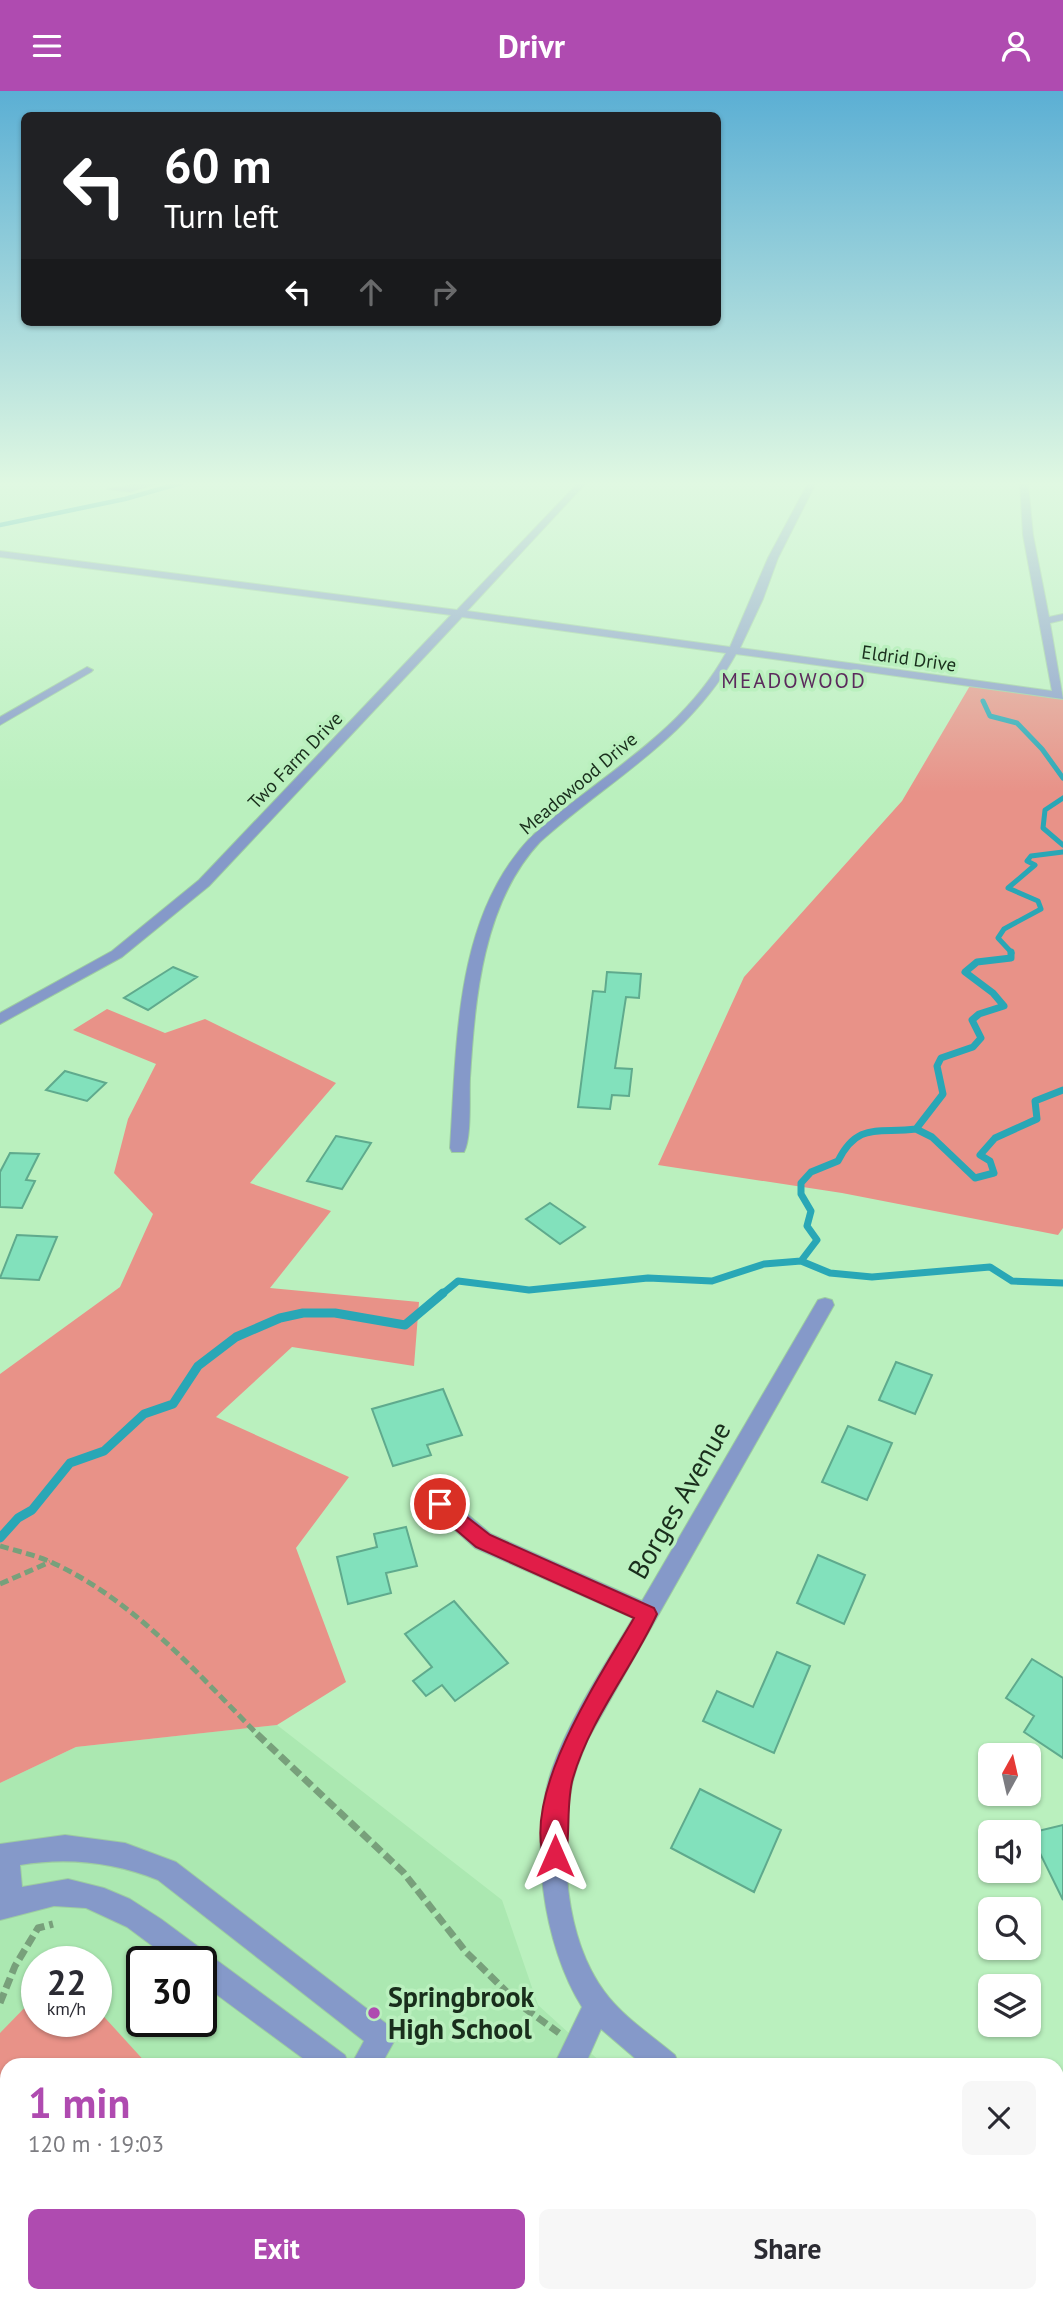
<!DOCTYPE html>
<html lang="en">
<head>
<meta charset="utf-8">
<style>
	body { margin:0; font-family:"PT Sans",sans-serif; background:#f7f7f7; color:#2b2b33; height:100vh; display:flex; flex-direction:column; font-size:26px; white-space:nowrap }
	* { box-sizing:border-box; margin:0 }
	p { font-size:23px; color:#7c7c81 }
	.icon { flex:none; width:38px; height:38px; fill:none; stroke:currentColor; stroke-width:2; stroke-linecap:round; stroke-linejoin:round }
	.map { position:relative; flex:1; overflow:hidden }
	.details { position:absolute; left:0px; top:1967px; width:1064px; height:245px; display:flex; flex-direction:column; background:#fff; border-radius:21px 21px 0 0; box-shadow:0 2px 5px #0004 }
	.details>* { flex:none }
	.hud { position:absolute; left:21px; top:21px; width:700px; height:214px; border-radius:10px; box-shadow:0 2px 5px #0004; background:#202124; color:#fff; overflow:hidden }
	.needle { width:46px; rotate:8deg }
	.tools { position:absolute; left:978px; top:1652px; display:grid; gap:14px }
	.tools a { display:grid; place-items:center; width:63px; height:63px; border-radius:10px; background:#fff; box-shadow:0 2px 5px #0004; font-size:35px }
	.speed { position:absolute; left:21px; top:1855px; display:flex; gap:14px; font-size:35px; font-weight:700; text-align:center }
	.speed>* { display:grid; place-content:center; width:91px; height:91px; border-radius:50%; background:#fff; box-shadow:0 2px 5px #0004; line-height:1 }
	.speed small { font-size:18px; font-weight:400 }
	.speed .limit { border:4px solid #111; border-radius:10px; background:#fff; color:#111 }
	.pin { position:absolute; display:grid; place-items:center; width:60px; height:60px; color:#fff; margin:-30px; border:4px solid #fff; border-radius:50%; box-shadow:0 2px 7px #0007 }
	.me { position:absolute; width:77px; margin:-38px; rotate:0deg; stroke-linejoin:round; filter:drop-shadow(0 0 5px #0008) }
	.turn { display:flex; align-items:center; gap:24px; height:147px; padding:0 28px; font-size:32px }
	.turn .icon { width:91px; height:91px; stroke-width:2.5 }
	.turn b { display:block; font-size:49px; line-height:60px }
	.lanes { display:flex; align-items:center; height:66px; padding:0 28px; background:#0003; justify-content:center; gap:35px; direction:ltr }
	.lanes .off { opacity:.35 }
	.round { display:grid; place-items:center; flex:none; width:74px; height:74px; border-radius:10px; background:#f7f7f7 }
	.summary { display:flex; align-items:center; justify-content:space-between; height:119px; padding:0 28px }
	h1 { font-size:42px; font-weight:800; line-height:52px; color:#af4bb0 }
	.action { display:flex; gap:14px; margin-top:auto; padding:14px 28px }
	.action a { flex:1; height:80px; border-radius:10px; background:#af4bb0; color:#fff; font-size:28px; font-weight:800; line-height:80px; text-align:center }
	.action a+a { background:#f7f7f7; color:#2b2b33 }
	header { display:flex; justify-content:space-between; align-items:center; height:91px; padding:0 28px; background:#af4bb0; color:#fff; font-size:32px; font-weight:800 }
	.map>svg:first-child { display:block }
	.built { fill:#abe8b1; fill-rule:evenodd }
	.green { fill:#e89288 }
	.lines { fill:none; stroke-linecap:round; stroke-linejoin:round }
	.stream-far3 { stroke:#29a7b6; stroke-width:4.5 }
	.stream-far2 { stroke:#29a7b6; stroke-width:5 }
	.stream-far1 { stroke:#29a7b6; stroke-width:7 }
	.stream { stroke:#29a7b6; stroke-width:9 }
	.building { fill:#82e1bc; stroke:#5faa8d; stroke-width:2 }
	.minor-casing { stroke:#9dcda1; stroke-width:2 }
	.path-far1 { stroke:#78a07b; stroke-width:5; stroke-dasharray:9 4.5; stroke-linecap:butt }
	.path { stroke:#78a07b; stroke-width:7; stroke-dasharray:11 5; stroke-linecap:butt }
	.minor { fill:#8599c9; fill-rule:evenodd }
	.route { fill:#e11d48; stroke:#92132f; stroke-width:2 }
	.poi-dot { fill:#af4bb0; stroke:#baf0be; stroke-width:2.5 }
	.labels { text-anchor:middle; stroke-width:7; stroke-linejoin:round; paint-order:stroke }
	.far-street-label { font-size:19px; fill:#192e1c; stroke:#baf0be }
	.far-neighbourhood-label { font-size:21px; letter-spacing:2px; fill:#5b2a5c; stroke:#baf0be }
	.near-street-label { font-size:28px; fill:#192e1c; stroke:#baf0be }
	.near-poi-label { font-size:28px; font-weight:bold; fill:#192e1c; stroke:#baf0be; text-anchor:start }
</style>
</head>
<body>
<header><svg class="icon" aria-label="menu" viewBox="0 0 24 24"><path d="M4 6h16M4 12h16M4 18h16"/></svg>Drivr<svg class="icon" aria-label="person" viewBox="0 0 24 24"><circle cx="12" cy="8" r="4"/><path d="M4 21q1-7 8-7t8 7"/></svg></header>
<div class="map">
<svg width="1063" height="2212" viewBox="0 0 1063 2212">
	<rect width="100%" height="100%" fill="#baf0be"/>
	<path class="built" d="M277,1634L502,1809L538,1914L604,1974H7V2205H862L869,2212H0V1692L76,1656ZM37,1871H96V1930H37ZM142,1871H201V1930H142Z"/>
	<path class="green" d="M971,593L1063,605V1137L1058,1144L842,1102L658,1074L744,886L902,710Z
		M107,918L165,942L205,928L336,992L250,1092L331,1120L270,1197L419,1211L414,1275L292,1256L216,1326L349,1386L296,1457L346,1591L277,1634L76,1656L0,1692V1283L120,1196L153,1123L114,1082L128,1028L156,973L73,939Z
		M37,1904V1930H96V1917L148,1974H7V2186L0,2177V1942Z
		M23,2205H271L265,2212H28Z"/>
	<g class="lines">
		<path class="stream-far3" d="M0,434L125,408L181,392"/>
		<path class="stream-far2" d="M983,610L990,625L1017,632L1042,658L1063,687
			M1063,707L1045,719L1043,737L1063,754
			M1012,862L998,847L1004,838L1041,818L1038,810L1008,797L1035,774L1027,770L1031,765L1063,761"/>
		<path class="stream-far1" d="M916,1038L932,1046L975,1087L994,1082L990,1070L980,1064L995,1047L1037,1028L1035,1010L1063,999
			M801,1170L830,1182L872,1186L990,1176L1012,1190L1063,1192
			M441,1204L458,1190L529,1199L648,1187L712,1190L764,1173L801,1170L817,1149L807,1135L811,1120L801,1103V1092L811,1081L838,1070C858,1030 879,1043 916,1038L943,1003L937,975L941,967L973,956L981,947L972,929L979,923L1004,915L993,902L965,881L977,871L1011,867V861"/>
		<path class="stream" d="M0,1447L18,1427L32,1419L70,1372L104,1360L144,1323L173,1313L198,1275L236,1246L280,1227L303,1222H335L405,1234L443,1202"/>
	</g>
	<path class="building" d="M173,876L197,886L148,919L124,907Z
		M607,881L641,883L639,907L626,906L615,977L632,978L629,1005L612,1004L610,1018L578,1016L593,900L605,901Z
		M65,980L106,992L87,1010L46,999Z
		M336,1045L371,1052L342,1098L307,1090Z
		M10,1062L39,1063L26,1089L35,1090L22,1117L0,1116V1081Z
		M550,1112L585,1136L560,1153L526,1128Z
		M17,1144L57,1146L39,1189L0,1187Z
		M896,1271L932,1284L915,1323L879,1309Z
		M443,1298L462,1344L427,1354L431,1364L393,1375L372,1318Z
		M848,1335L892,1352L867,1409L822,1391Z
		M406,1436L417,1475L386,1482L391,1502L348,1513L337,1466L377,1456L374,1443Z
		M818,1464L865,1484L844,1533L797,1512Z
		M454,1510L508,1572L455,1610L442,1594L426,1605L413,1590L432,1576L405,1543Z
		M777,1561L810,1575L774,1662L703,1630L717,1600L753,1616Z
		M1032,1568L1063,1587V1667L1024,1641L1034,1625L1006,1607Z
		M700,1698L781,1739L754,1801L671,1757Z
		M1063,1734V1809L1030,1742Z"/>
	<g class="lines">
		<g class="minor-casing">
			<path id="minor" d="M145,392H158L130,401L107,398Z
				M578,392H586L467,520L730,556L768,467L808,392H816L778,467L763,508L740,557L1052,600L1023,444L1020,392H1028L1033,444L1049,526L1063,523V529L1050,532L1063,608L736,563C688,649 610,688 540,751C483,812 475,907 470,987C469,1005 472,1046 464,1061H452L450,1057C457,953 454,826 531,746C598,685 681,644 726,562L462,526L209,795L122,866L0,933V922L112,860L199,789L451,524L0,466V460L457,519Z
				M87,576L93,579L91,581L0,634V626Z
				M825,1207L832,1209L834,1214L588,1648C582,1663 575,1678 572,1694C560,1759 564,1845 604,1900C622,1925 651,1944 675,1964L679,1974H643L601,1938L585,1974H554L582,1916C543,1854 528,1747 552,1678C571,1624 604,1576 633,1527L475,1457L432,1419L429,1413L432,1407L440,1404L448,1407L491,1443L642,1510L818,1209Z
				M65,1744L125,1752L176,1771L392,1937L396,1947L381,1974H351L364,1950L158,1789C113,1771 68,1766 20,1774L22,1796L68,1788L104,1797L130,1808L161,1828L345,1964L349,1974H312L201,1892V1871H174L127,1836L86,1817L54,1815L0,1829V1753Z
				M615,2205H651L654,2212H618Z
				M908,2205H945L948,2212H911Z"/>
		</g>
		<path class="path-far1" d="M0,1455C17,1460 35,1464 51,1471C134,1509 196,1581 259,1645
			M0,1493L50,1471"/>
		<path class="path" d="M257,1643L403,1781L466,1861L519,1913L559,1942
			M0,1912L15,1875L38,1837L53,1833
			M416,2205L417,2212"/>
		<use href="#minor" class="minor"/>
	</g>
	<linearGradient id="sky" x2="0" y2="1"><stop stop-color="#5bafd4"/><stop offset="0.56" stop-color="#e0f8e2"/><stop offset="1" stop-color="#e0f8e2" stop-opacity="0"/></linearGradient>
	<rect width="1063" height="701" fill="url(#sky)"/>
	<path class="route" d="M440,1405L490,1444L654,1517L657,1523C631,1579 590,1628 573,1687C565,1714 572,1751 563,1773L555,1777L546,1773C518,1706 601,1584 634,1527L476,1456L433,1419L430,1413L433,1408Z"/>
	<circle class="poi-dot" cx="374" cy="1922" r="7"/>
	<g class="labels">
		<g class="far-street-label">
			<text transform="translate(909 567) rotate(8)" y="7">Eldrid Drive</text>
			<text transform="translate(295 669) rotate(-46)" y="7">Two Farm Drive</text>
			<text transform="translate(578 692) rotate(-40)" y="7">Meadowood Drive</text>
		</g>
		<g class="far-neighbourhood-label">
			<text x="794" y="597">MEADOWOOD</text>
		</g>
		<g class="near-street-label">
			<text transform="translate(679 1409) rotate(-60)" y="10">Borges Avenue</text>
		</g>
		<g class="near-poi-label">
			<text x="388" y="1916">Springbrook<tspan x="388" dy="32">High School</tspan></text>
		</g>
	</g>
</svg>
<div class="tools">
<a><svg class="needle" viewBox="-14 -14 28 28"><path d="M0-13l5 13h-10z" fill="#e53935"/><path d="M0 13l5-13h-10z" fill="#7c7c81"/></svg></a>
<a><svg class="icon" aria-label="sound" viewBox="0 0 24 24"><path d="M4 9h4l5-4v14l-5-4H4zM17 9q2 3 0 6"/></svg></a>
<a><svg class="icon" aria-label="search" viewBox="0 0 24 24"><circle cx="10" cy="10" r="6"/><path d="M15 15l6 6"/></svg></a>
<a><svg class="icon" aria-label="layers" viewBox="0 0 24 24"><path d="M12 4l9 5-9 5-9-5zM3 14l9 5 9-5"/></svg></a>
</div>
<div class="speed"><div>22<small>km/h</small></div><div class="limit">30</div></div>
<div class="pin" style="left:440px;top:1413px;background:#d93025"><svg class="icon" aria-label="arrive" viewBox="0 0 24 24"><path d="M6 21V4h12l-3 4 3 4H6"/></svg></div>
<svg class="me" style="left:555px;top:1765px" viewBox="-20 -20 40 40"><path d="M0-17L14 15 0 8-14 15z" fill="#e11d48" stroke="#fff" stroke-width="4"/></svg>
<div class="hud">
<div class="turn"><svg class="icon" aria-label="left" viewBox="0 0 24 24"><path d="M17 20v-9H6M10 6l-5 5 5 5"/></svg><div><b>60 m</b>Turn left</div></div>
<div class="lanes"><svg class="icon" aria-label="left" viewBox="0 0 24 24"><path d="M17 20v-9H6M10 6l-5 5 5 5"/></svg><svg class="icon off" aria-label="ahead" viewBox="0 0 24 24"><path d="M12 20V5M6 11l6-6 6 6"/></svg><svg class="icon off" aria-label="right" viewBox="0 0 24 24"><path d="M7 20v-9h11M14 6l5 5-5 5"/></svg></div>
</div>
<section class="details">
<div class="summary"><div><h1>1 min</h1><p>120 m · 19:03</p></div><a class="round"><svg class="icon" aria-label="close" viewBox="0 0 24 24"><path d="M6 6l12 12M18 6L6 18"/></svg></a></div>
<div class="action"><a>Exit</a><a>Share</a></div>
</section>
</div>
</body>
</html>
